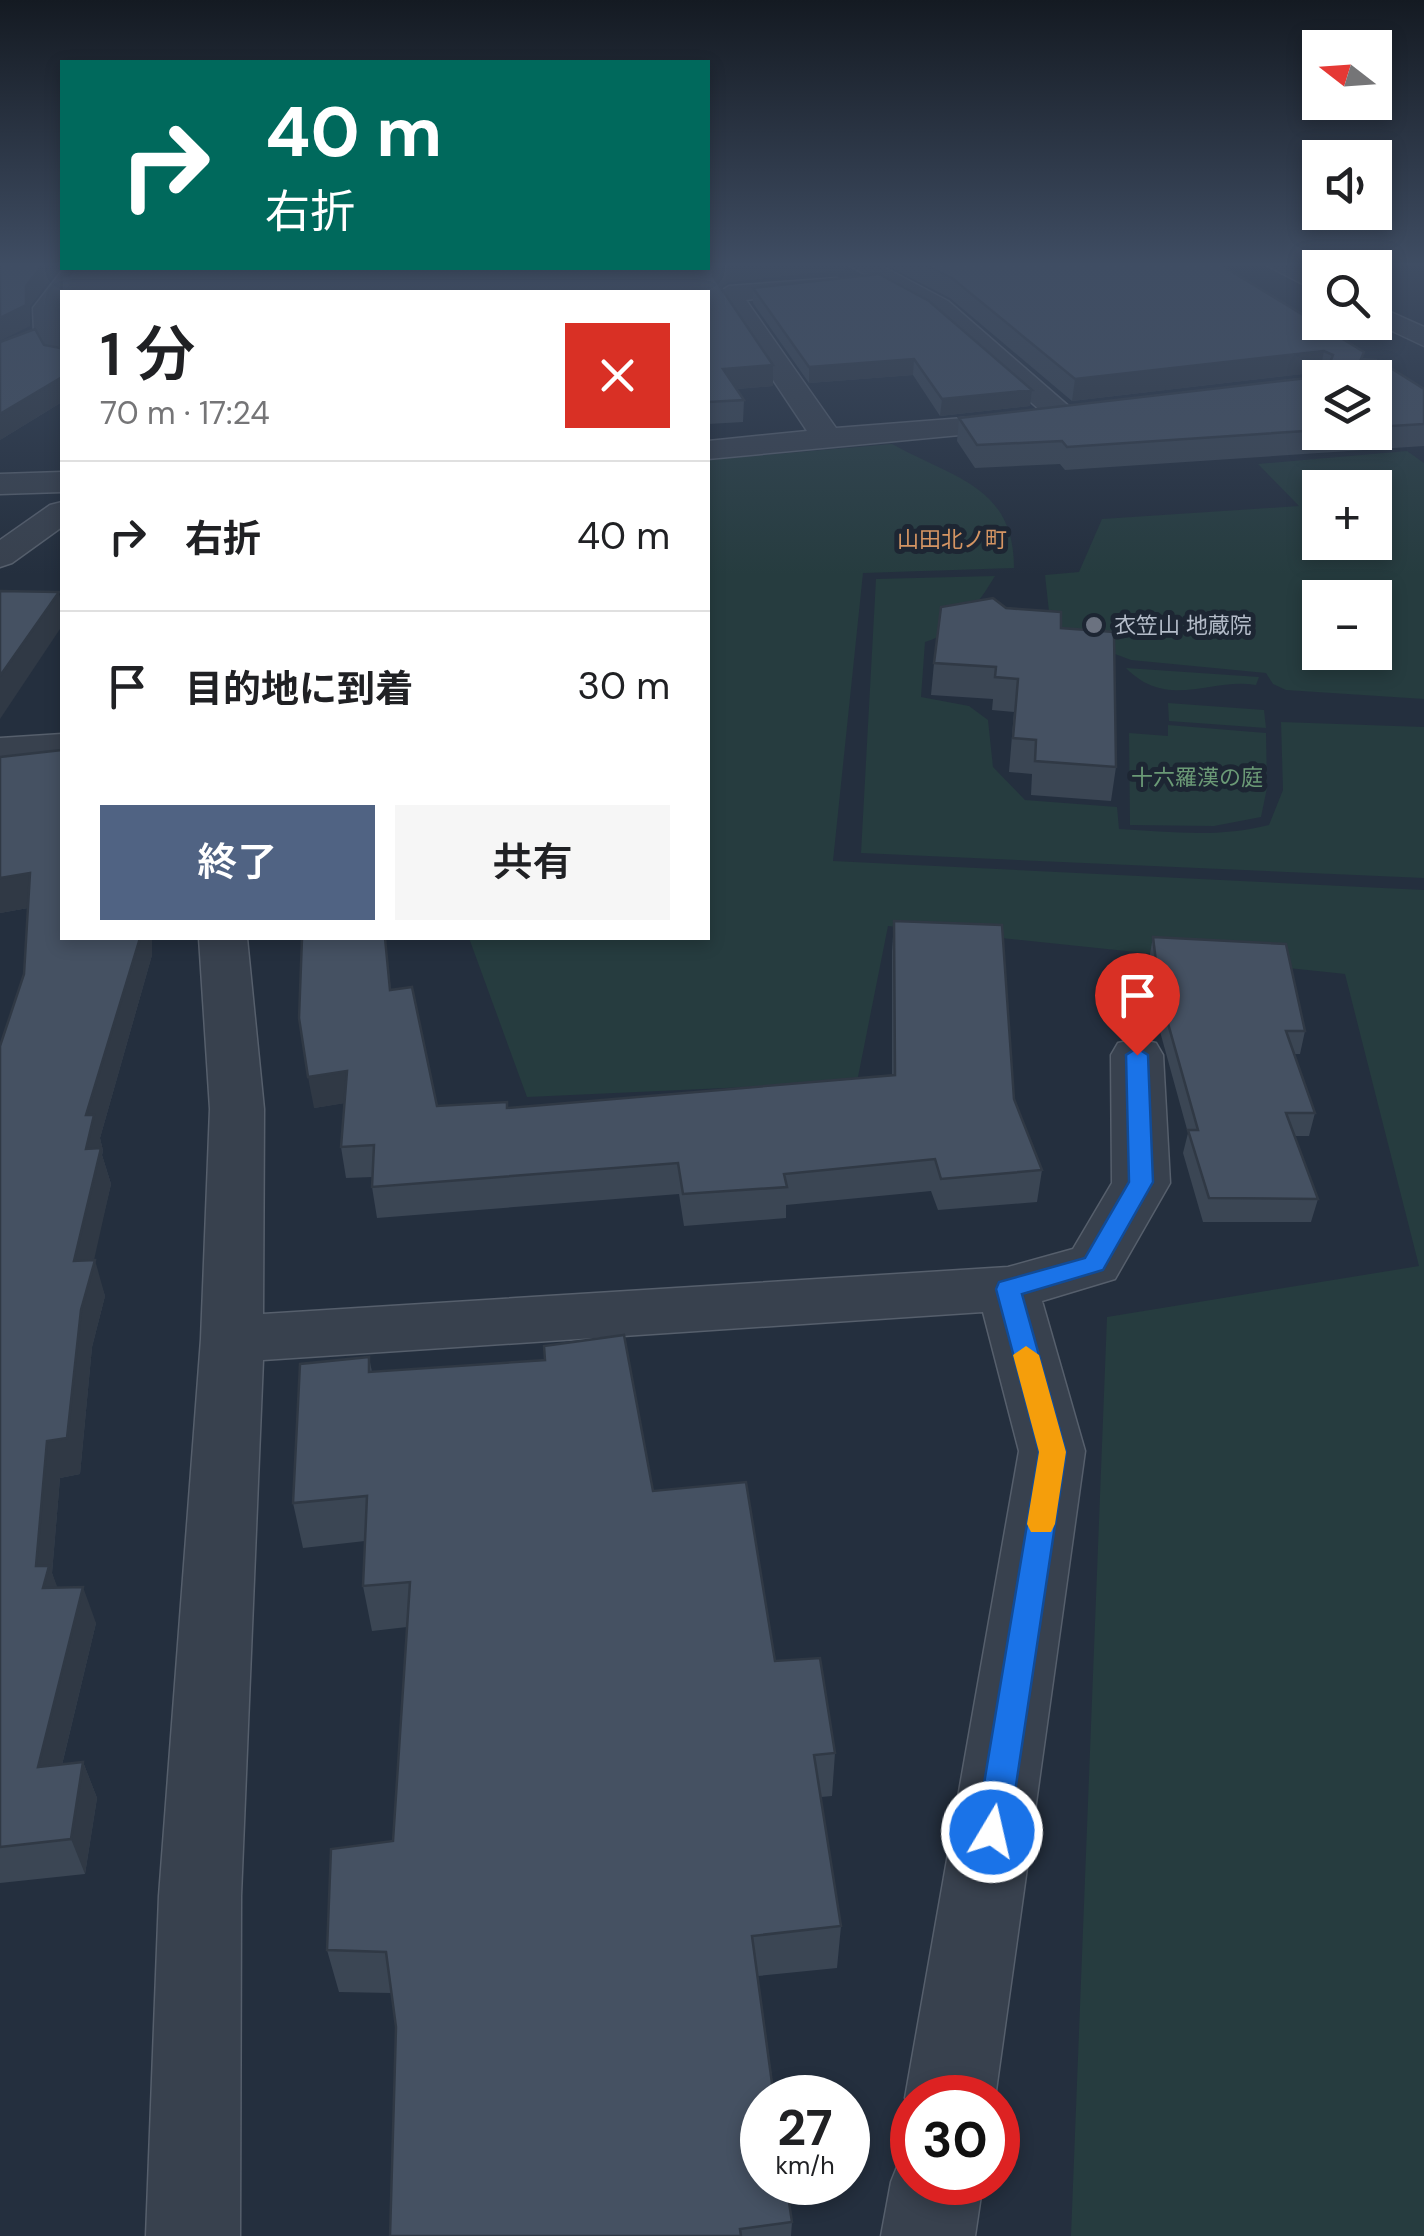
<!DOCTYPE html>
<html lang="ja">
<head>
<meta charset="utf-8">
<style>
	body { margin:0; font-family:"DM Sans","Noto Sans JP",sans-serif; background:#f6f6f6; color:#202124; height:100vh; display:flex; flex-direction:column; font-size:38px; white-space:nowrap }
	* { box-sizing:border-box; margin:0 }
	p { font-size:32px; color:#757577 }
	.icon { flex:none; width:55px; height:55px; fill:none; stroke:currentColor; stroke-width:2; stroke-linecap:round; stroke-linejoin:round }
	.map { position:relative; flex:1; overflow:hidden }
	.panel { position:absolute; left:60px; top:290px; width:650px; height:650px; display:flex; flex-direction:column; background:#fff; border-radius:0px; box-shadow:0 5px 15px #0003 }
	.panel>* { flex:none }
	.banner { position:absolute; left:60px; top:60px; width:650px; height:210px; border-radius:0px; box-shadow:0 5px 15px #0003; background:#00695c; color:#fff; overflow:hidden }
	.needle { width:65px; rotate:287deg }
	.buttons { position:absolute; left:1302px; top:30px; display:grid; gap:20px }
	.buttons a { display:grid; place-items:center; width:90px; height:90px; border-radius:0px; background:#fff; box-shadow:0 5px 15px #0003; font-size:50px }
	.speed { position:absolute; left:740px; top:2075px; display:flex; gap:20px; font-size:50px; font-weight:700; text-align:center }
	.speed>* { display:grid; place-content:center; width:130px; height:130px; border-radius:50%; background:#fff; box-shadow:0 5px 15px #0003; line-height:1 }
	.speed small { font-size:25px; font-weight:400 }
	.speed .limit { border:15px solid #d22; background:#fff; color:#111 }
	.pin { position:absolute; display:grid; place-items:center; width:85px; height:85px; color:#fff; margin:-102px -42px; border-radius:50% 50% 50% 0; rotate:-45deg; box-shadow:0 0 10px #0007 }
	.pin .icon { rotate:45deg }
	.me { position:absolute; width:110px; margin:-55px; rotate:9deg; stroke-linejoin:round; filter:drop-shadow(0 0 8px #0008) }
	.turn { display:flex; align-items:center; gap:35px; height:210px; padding:0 40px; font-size:45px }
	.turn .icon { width:130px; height:130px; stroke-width:2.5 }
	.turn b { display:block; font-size:70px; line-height:85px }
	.round { display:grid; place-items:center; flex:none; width:105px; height:105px; border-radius:0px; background:#f6f6f6 }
	.headline { display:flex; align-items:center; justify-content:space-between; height:170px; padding:0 40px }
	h1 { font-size:60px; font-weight:600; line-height:75px }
	.primary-button { display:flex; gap:20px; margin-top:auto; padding:20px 40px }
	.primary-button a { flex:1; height:115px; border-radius:0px; background:#506383; color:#fff; font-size:40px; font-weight:600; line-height:115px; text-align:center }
	.primary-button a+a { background:#f6f6f6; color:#202124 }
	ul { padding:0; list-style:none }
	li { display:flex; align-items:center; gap:30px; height:150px; padding:0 40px; border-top:2px solid #e0e0e0 }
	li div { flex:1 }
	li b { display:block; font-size:38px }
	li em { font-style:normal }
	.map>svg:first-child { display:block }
	.green { fill:#263c3f; fill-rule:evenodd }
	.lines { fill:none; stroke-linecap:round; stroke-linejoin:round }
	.minor-casing { stroke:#565f6c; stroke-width:3 }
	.minor { fill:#38414e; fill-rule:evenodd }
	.wall { fill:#3b4654; fill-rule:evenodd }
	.shaded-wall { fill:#303945 }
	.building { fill:#455162; stroke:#303945; stroke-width:2.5 }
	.route { fill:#1a73e8; stroke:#114b97; stroke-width:2.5 }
	.slow { fill:#f59e0b }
	.worship-dot { fill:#6b7280; stroke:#1d2633; stroke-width:4 }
	.labels { text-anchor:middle; stroke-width:10; stroke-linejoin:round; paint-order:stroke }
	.far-neighbourhood-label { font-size:22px; fill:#d59563; stroke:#1d2633 }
	.far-poi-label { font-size:22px; fill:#b4bcc9; stroke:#1d2633; text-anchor:start }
	.far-park-label { font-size:22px; fill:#6b9a76; stroke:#1d2633 }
</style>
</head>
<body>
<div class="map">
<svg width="1424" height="2236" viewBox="0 0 1424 2236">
	<rect width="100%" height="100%" fill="#242f3e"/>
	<path class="green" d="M892,444C955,479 1014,486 1014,568L863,573L833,861L1424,890V2236H1071L1107,1317L1419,1266L1345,974L888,926L857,1082L527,1097L469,938H708V460Z
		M1407,451L1424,463V699L1286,690L1273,684L1266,673L1131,660L1051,630L1045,575L1079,572L1102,519L1299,506L1258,464ZM1320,488H1375V542H1320ZM1320,598H1375V652H1320Z
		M995,576C978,604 958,632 925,642L921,697L969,706L988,720L993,767L1025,800L1117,807L1119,829C1170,832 1219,838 1269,825L1283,790L1281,722L1424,727V878L861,853L876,579Z
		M1126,668L1259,677L1256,685C1212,677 1168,711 1126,668Z
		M1168,703L1264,710L1266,728L1169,721Z
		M1168,725L1266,733L1267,788L1261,817L1214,826L1130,825L1129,733L1168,736Z"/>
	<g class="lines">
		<g class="minor-casing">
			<path id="minor" d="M844,262H874L948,301L1080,416L1065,425L1048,417L1045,425L1034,428L708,459V441L807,431L716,294L729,286L837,278L841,283L837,288L828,291L746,300L836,428L1042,412L930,313Z
				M1260,262H1292L1320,275V293Z
				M64,268H90L71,292H62V367L52,364L34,332L33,308Z
				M1375,305L1424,327V346L1373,322Z
				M62,472V492L0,494V474Z
				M62,502V527L12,563L0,567V540L50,505Z
				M62,734V759L0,764V738Z
				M199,938H247L264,1109L263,1314L1008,1267L1073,1249L1112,1183L1111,1055L1118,1043L1137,1039L1156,1043L1163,1055L1170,1183L1115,1279L1042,1301L1085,1451L995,2098H912V2115L905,2098L1019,1451L983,1312L263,1360L241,1896L240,2236H146L159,1896L201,1339L210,1109Z
				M912,2146V2182H983L975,2236H881L891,2182L904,2149Z"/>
		</g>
		<use href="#minor" class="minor"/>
	</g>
	<path class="wall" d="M880,262H1216L1364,352L1362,359L1424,389V446L1065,470L1060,464L975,468L957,441L959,418L1325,375L1320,372L1072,401L950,298ZM1320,378H1375V432H1320Z
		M847,269L729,282L720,287L773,386L737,389L744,400L743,422L708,424V292H62V402L0,440L44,345L60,348L62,276Z
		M753,288L1032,390L1030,406L940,416L913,375L809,383L753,303Z
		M1006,608L1061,628L1116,767L1111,801L1031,795L1032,774L1009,772L1014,712L992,710L993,699L931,695L934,663Z
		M0,757L152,955L100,1138L103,1151L102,1155L111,1184L93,1260L105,1296L92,1347L80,1474L60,1478L52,1573L57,1588L96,1623L62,1765L83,1762L97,1798L85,1874L0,1883V1046L24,974L28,908L0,913Z
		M894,921L1014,1099L1042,1170L1037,1202L938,1210L931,1191L786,1205V1218L684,1226L679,1194L377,1218L372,1187V1177L346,1178L341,1147L344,1103L314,1108L385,938L391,990L437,1106L507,1108L892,1075V951Z
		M1153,937L1305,1031L1300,1054H1294L1315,1113L1309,1136H1294L1318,1199L1311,1222H1203L1183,1153L1188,1133L1156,1017L1149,959Z
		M369,1357L372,1372L653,1491L775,1661L835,1753L832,1796L821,1797L841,1926L837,1968L758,1976L792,2222L791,2236H390L396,2027L391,1993L339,1992L327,1950L393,1841L407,1627L372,1631L363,1586L365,1541L303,1548L293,1503Z"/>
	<path class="shaded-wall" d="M45,262H60L61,266L30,306V326L0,341V318Z
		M739,262H847V269L729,282L714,291V271L729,263Z
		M1324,351L1320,372L1072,401L1075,379Z
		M914,359L913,375L809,383V367Z
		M773,365V386L723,390V369Z
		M62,377V402L0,440V414Z
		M1032,390L1030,406L940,416L942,399Z
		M59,592L62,608V626L0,719V676Z
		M30,873L39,906L0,913V878Z
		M140,938H152V955L100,1138L103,1151L102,1155L111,1184L88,1287L95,1260L105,1296L92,1347L80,1474L60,1478L52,1573L63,1602L57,1625L36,1566L47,1441L74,1261L86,1149V1115Z
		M347,1071L352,1102L314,1108L308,1077Z
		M83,1587L96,1623L53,1802L38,1767Z
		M83,1762L97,1798L85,1874L71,1839Z"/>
	<path class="building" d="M0,262H45L26,286V305L0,318Z
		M708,262H739L729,263L714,271L713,276L773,365L723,369L744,400L708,402V292H62V377L0,414V342L35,329L44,345L60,348L62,276L70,275L74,268H708Z
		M919,262H1216L1364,352L1361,359L1376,360L1377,367H1389L1424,389V424L1375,427V378H1320V430L1067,447L1062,441L977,445L959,418L1325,376L1333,355L1324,351L1075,379L952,278Z
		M879,274L929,301L1032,390L942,399L914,359L809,367L753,288Z
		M0,591L59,592L0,676Z
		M993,598L1006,608L1061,612V628L1114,632L1116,767L1035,761L1036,740L1013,738L1018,679L995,677L996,667L934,663L941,607Z
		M62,750V938H140L86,1115H94L86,1149L101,1148L74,1261L95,1260L81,1310L67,1438L47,1441L36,1566H49L43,1588L83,1587L38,1767L83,1762L71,1839L0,1847V1046L24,974L30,873L0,878V757Z
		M894,921L1002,925L1014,1099L1042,1170L941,1179L935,1159L784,1174L787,1187L683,1194L678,1163L372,1187L374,1145L341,1147L347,1071L308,1077L299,1018L302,938H385L390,990L412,987L437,1106L507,1102V1108L895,1075Z
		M1153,937L1286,944L1305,1031H1286L1315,1113H1286L1318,1199L1209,1198L1188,1130H1198L1160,995Z
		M624,1335L653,1491L746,1482L775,1661L820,1658L835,1753L814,1755L841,1926L752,1936L774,2098H762V2182H786L792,2222L740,2229L741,2236H390L396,2027L386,1952L327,1950L331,1849L393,1841L410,1582L363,1586L367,1496L293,1503L300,1364L369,1357V1372L545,1360L544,1346Z"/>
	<linearGradient id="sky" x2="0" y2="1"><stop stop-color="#141a22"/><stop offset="0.46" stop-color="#3f4d63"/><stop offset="1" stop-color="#3f4d63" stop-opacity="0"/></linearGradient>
	<rect width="1424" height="575" fill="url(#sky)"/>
	<path class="route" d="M1137,1048L1148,1055L1153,1182L1103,1270L1022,1294L1066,1452L1009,1832L1004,1842L992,1847L981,1842L976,1832L1039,1452L996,1289L999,1282L1085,1258L1129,1182L1126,1055Z"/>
	<path class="slow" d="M1026,1346L1039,1355L1066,1452L1055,1524L1051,1532H1031L1027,1524L1039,1452L1013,1355Z"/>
	<circle class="worship-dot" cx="1094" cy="625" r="10"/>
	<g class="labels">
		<g class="far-neighbourhood-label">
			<text x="952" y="547">山田北ノ町</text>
		</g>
		<g class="far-poi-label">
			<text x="1114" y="633">衣笠山 地蔵院</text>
		</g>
		<g class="far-park-label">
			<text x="1197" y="785">十六羅漢の庭</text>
		</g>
	</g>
</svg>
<div class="buttons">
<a><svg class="needle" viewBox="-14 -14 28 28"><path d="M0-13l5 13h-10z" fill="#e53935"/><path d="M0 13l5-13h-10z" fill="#757577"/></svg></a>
<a><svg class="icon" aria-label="sound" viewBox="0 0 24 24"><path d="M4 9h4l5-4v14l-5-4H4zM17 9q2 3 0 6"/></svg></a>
<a><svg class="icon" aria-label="search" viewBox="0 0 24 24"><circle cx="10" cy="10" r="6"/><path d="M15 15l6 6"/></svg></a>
<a><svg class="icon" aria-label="layers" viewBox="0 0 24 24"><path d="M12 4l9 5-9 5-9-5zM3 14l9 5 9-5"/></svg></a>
<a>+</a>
<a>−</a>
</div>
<div class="speed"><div>27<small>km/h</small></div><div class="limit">30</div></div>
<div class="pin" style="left:1137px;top:1055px;background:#d93025"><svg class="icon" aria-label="arrive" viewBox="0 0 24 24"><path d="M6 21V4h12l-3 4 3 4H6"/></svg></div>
<svg class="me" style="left:992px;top:1832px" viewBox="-20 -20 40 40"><circle r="17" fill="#1a73e8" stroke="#fff" stroke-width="3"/><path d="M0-11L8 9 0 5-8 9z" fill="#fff"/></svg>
<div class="banner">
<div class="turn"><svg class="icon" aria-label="right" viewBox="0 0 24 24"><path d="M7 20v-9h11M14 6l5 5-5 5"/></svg><div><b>40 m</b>右折</div></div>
</div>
<section class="panel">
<div class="headline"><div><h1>1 分</h1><p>70 m · 17:24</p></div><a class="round" style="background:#d93025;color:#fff"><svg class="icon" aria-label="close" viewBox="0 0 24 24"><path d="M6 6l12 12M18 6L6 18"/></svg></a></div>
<ul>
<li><svg class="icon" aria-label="right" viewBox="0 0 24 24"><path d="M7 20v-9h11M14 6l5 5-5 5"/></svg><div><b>右折</b></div><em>40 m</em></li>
<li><svg class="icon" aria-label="arrive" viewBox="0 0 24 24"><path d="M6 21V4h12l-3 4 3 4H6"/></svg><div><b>目的地に到着</b></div><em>30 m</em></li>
</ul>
<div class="primary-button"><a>終了</a><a>共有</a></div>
</section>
</div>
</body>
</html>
